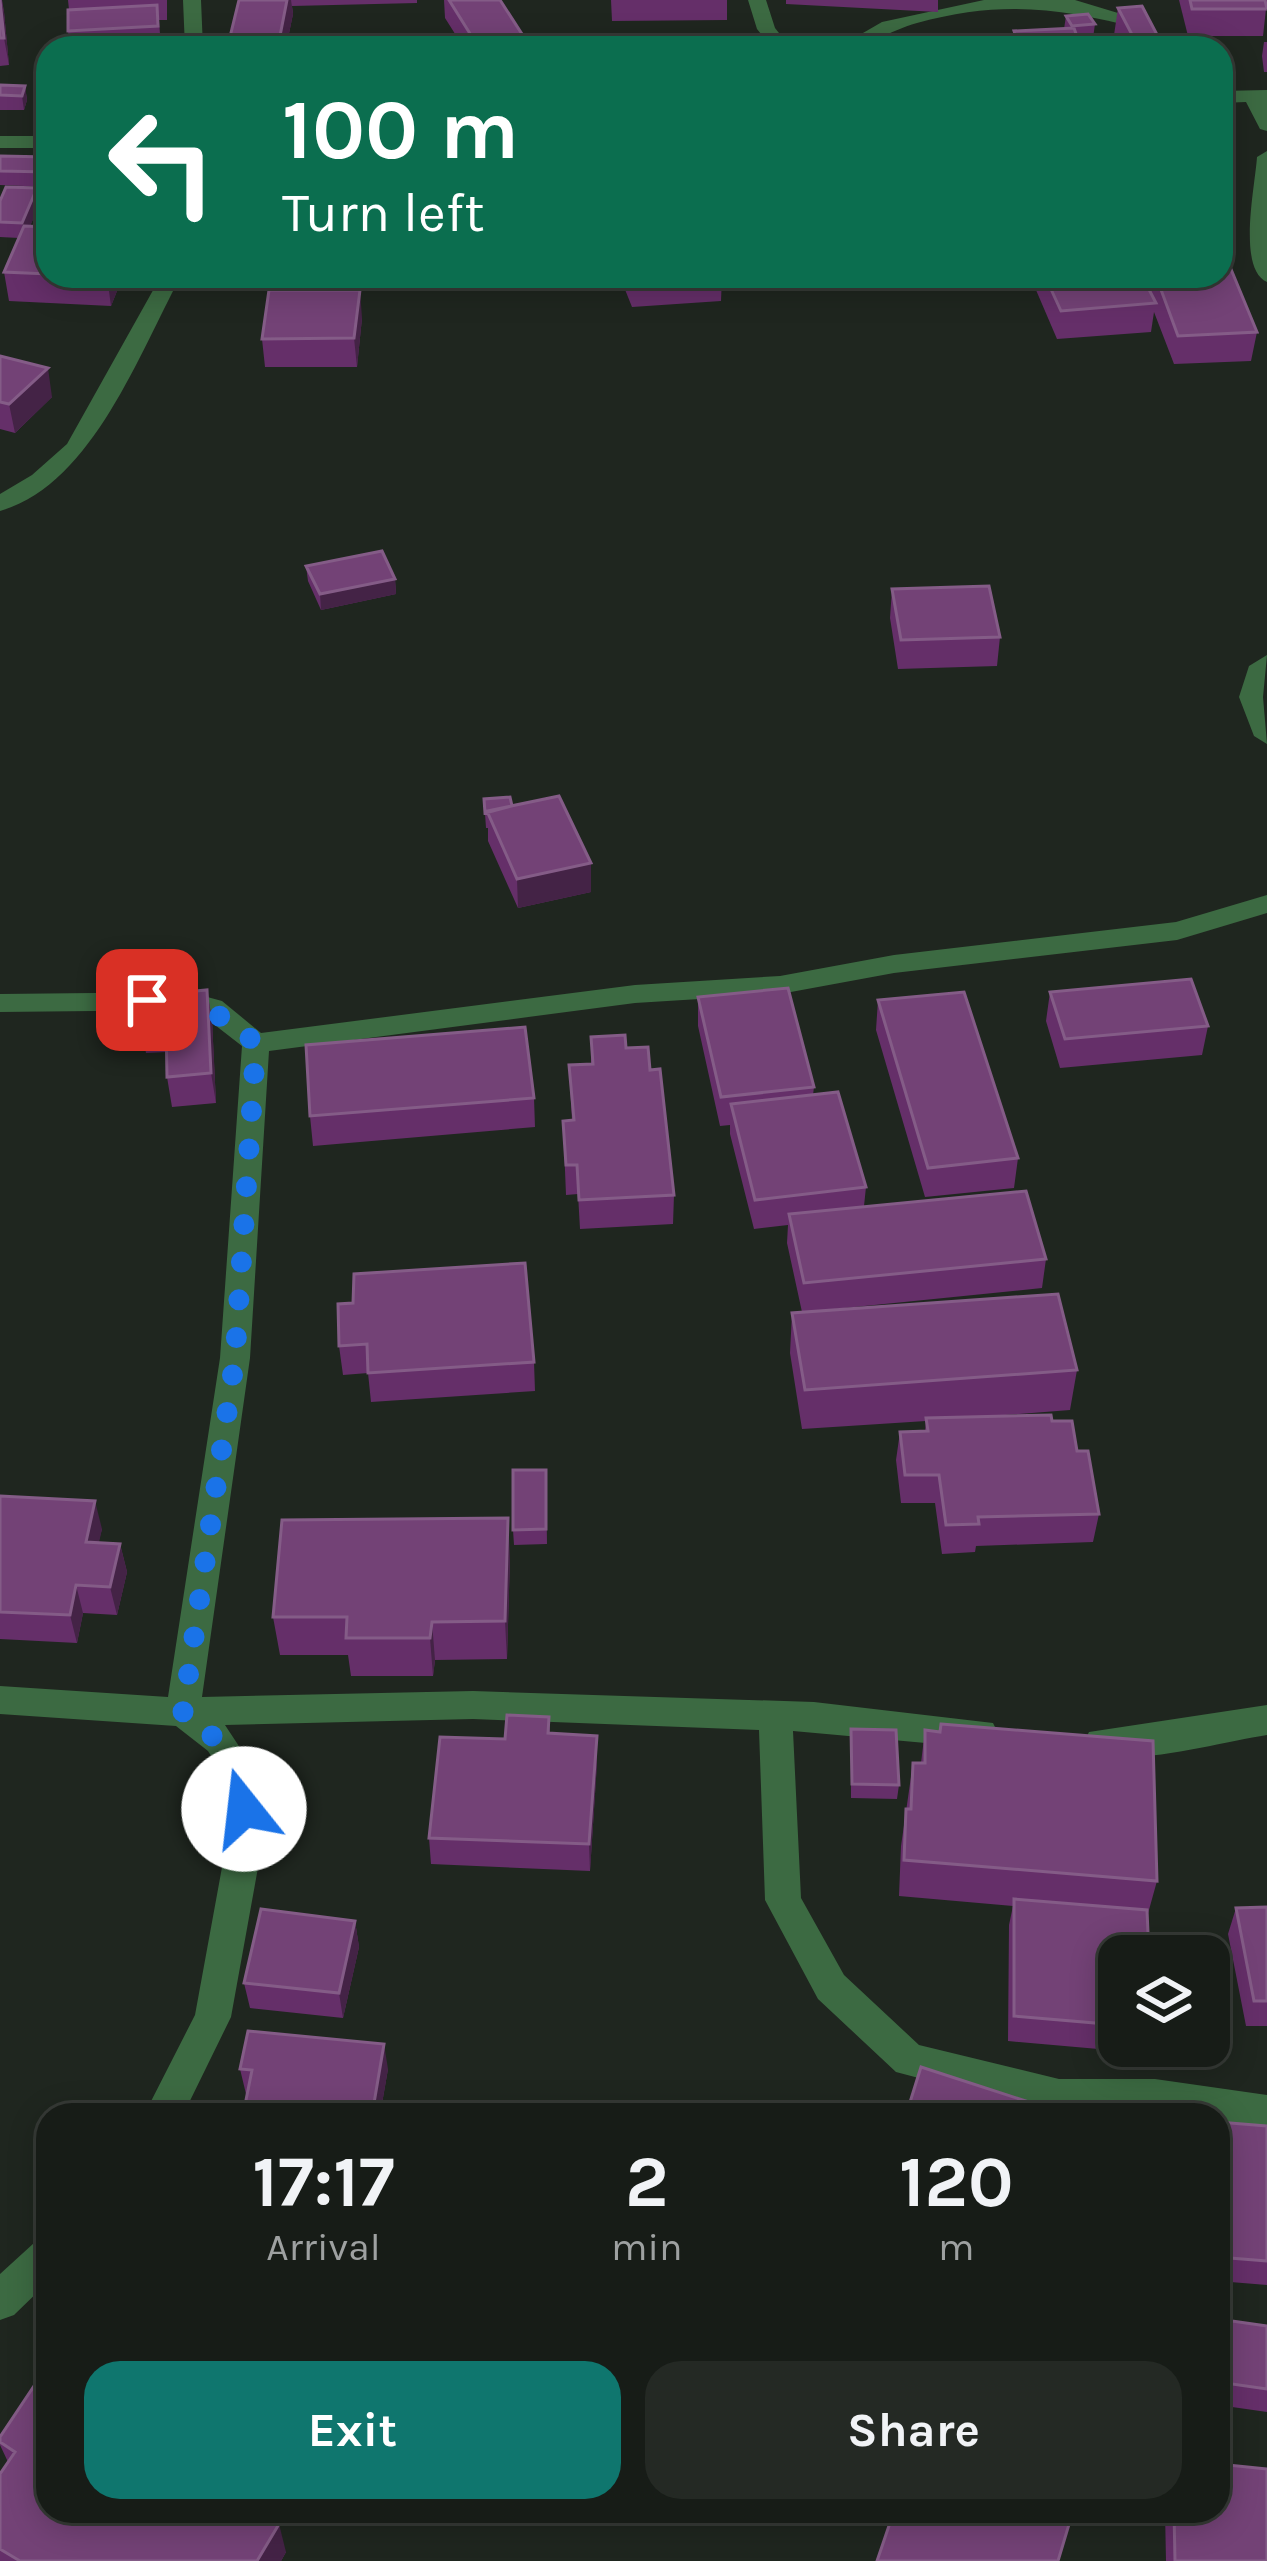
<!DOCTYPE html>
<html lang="en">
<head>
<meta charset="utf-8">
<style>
	body { margin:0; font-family:Karla,sans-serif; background:#242924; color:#f1f3f6; height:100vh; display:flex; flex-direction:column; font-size:45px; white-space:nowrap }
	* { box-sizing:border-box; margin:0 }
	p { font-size:39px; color:#9ea1a1 }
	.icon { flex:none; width:66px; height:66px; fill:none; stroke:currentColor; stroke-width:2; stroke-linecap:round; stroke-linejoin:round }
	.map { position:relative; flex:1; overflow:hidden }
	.details { position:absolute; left:36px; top:2103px; width:1194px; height:420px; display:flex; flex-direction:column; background:#171c17; border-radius:36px; box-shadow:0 6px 30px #0003,0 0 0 3px #363a36 }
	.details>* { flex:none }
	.guide { position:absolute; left:36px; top:36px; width:1197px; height:252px; border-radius:36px; box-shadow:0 6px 30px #0003,0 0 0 3px #363a36; background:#0b6e4f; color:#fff; overflow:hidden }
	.tools { position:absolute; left:1098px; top:1935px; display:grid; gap:24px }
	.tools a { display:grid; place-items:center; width:132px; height:132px; border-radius:24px; background:#171c17; box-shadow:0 6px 30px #0003,0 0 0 3px #363a36; font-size:60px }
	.pin { position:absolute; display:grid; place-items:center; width:102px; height:102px; color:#fff; margin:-51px; border-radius:24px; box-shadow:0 6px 18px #0006 }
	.me { position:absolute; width:132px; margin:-66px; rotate:344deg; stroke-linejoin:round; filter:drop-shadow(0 0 9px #0008) }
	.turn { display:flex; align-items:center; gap:42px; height:252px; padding:0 48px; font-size:54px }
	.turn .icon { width:156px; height:156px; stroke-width:2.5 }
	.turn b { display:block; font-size:84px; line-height:102px }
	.eta { display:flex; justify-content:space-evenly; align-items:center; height:204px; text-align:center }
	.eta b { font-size:72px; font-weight:700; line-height:84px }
	.primary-button { display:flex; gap:24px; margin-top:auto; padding:24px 48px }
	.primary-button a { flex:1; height:138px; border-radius:36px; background:#0f766e; color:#fff; font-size:48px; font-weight:700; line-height:138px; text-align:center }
	.primary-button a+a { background:#242924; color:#f1f3f6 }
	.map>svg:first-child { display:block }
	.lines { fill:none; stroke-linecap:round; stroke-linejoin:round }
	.minor { fill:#3c6a42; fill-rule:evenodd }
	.wall { fill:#652f69 }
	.shaded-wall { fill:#442346 }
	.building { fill:#734276; stroke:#845c87; stroke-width:3 }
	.route { stroke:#1a73e8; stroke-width:21; stroke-dasharray:0 37.8 }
</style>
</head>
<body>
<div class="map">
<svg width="1267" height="2561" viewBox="0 0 1267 2561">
	<rect width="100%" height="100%" fill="#1f261f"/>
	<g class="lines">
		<path class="minor" d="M183,0H201L203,48H185Z
			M748,0H766L775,28L791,48H772L757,29Z
			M984,0H1075L1151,23L1142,29C1059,8 1002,0 917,23C889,31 866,48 837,48L882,22Z
			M1267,90V131L1260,129L1246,102L1221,103V91Z
			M0,136H48V148H0Z
			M1267,151V282C1237,269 1255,187 1257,157Z
			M161,276H181C139,353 92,485 0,511V494L32,475L67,444Z
			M1267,655L1263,697L1267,744L1254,736L1239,697L1249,666Z
			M1267,895V913L1177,940L894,973L780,994L635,1003L269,1051L250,1358L202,1697L473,1691L814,1702L993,1723L998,1733L993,1743L981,1748L793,1731L801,1898L844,1975L919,2045L1059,2079H1155L1267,2095V2131L1218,2124V2115H1059L896,2072L818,1999L765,1900L759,1730L473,1719L225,1725L260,1778L263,1840L231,2017L183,2115H144L195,2015L227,1840L226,1780L208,1751L176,1726L0,1714V1686L168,1697L220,1358L242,1046L202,1015L188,1010L0,1012V994L189,992L222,1001L261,1033L635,985L780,976L894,955L1176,922Z
			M1267,1705V1735C1220,1742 1133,1768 1089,1752L1084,1742L1089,1732Z
			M48,2237V2282L14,2315L0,2320V2274L34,2243Z"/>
	</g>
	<path class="wall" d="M0,0H2L4,12L9,65L0,66Z
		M68,0H167V20H159L161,48H70L68,31L69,10Z
		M239,0H417V3L292,6L293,14L286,48H230L229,41Z
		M444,0H500L531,48H464L445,18Z
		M611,0H727V20L612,21Z
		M786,0H938V12L786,4Z
		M1179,0H1267L1263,36H1188Z
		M1118,8L1164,48L1121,47L1114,35Z
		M1066,16L1095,24L1093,38L1078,40L1081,48H1012L1014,31L1064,29Z
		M1264,42H1267V72H1264L1262,56Z
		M0,85L25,86L27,100L24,110H0Z
		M0,156L48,157V187L0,185Z
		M37,188L40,203L30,226L48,227V276H123L111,306L9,301L4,272L19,238L0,237V201Z
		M504,276H594V277L504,281Z
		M622,276H722L721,301L632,307L622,282Z
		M743,276H855V278L749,291Z
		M1037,276H1221L1257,332L1251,361L1174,364L1154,312L1151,332L1057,339L1036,290Z
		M362,318L357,367H265L262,339Z
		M0,356L52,397L15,433L0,429Z
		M306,566L395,579L396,594L321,610L308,581Z
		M892,589L1000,637L997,666L898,669L890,618Z
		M484,799L512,806L591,863V892L518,908L488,841V828H486Z
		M207,990L212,1020L216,1103L172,1107L167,1077L166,1052L146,1053L140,1024Z
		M1050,992L1208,1026L1202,1055L1060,1068L1046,1021Z
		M698,997L814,1087L813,1095L866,1187L864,1206L1046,1259L1042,1288L815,1311L1077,1370L1070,1410L979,1417L1052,1421L1077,1451L1099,1514L1093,1542L976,1546L975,1552L942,1554L935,1503H901L896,1460L900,1432L925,1431L926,1421L802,1429L790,1353L792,1313L802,1312L787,1243L788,1225L754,1229L730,1134V1125L720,1126L698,1026Z
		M878,1000L1018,1158L1014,1188L925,1197L876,1030Z
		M591,1037L626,1048L650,1070L674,1195L673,1224L580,1229L578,1194L566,1195L563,1121L572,1120L569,1065L591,1064Z
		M534,1098L535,1127L313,1146L310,1116Z
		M338,1304L534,1362L535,1391L371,1402L368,1373L343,1375L339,1346Z
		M546,1470L547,1544L514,1545L513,1530Z
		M0,1496L102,1529L98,1543L120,1544L127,1572L117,1615L83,1613L77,1643L0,1639Z
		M510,1557L507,1659L435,1660L433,1676H351L348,1655H280L273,1617Z
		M549,1717L550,1734L597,1736V1763L590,1871L431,1864L429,1838L505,1739Z
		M851,1729L899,1785L897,1799L851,1798Z
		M925,1730L1157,1881L1147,1917L1119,1956V2046H1146L1144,2053L1008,2041L1009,1925L1013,1906L899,1896L901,1846L913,1763H921Z
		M1267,1907V2026H1246L1228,1934L1236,1908Z
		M355,1921L359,1947L343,2018L250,2008L244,1983Z
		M240,2069H388L380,2115H243L247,2094H246Z
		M1218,2122L1267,2126V2285L1218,2281Z
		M1218,2319L1267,2326V2412L1218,2405Z
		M0,2437L286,2552L281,2561H0V2474L8,2462L0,2445Z
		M1165,2511H1218L1267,2561H1166Z"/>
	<path class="shaded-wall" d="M1,0L4,12L9,65L4,38Z
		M287,0H291L293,14L286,48H279V41Z
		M25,86L27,100L24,110L22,96Z
		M37,188L40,203L25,238L22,223Z
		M107,276H123L111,306L107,277Z
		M750,276H855V278L749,291Z
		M360,290L362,318L357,367L354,338Z
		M48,368L52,397L15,433L9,404Z
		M395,579L396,594L321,610L320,594Z
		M591,863V892L518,908L517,879Z
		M207,990L212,1020L216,1103L211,1073Z
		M95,1501L102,1529L93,1570L86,1542Z
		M508,1518L510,1557L507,1659L505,1621Z
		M120,1544L127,1572L117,1615L110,1587Z
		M76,1585L83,1613L77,1643L70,1615Z
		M432,1622L435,1660L433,1676L430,1638Z
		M597,1736V1763L590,1871L589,1844Z
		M355,1921L359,1947L343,2018L339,1993Z
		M384,2044L388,2069L380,2115H372Z
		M279,2524L286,2552L281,2561H257Z"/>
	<path class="building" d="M0,0L4,38H0Z
		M239,0H287L279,41H229Z
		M449,0H500L531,48H479Z
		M1190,0H1265L1267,9H1192Z
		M157,5L158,26L68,31V10Z
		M1142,6L1164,48H1113L1138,46L1118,8Z
		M1088,14L1095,24L1072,26L1066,16Z
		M1074,28L1081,48H1020L1014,31Z
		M152,37V48H77L78,41Z
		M925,38H989L991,48H926Z
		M0,85L25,86L22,96L0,95Z
		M0,156L48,157V172L0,171Z
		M6,187L37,188L22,223L0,222V201Z
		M24,226L48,227V274L4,272Z
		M1221,245L1257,332L1178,336L1156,276H1221Z
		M631,276H668L632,279Z
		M1045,276H1142L1156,303L1061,311Z
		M269,290H360L354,338L262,339Z
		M0,356L48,368L9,404L0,402Z
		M382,551L395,579L320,594L306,566Z
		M989,586L1000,637L901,640L892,589Z
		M559,796L591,863L517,879L487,811Z
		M510,797L512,806L485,813L484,799Z
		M1191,979L1208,1026L1065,1039L1050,992Z
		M788,988L814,1087L721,1097L698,997Z
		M207,990L211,1073L167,1077L166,1022L140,1024V996Z
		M964,992L1018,1158L928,1168L878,1000Z
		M525,1027L534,1098L310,1116L306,1045Z
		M625,1035L626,1048L648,1047L650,1070L660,1069L674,1195L579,1200L577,1165H566L563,1121L574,1120L569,1065L593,1064L591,1037Z
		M838,1092L866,1187L755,1200L731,1104Z
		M1026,1191L1046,1259L804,1283L789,1214Z
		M525,1263L534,1362L368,1373L367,1344L339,1346L338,1304L353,1303L354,1274Z
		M1058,1294L1077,1370L805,1390L792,1313Z
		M1051,1415L1052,1421H1072L1077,1451H1088L1099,1514L978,1517L979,1524L946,1525L939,1475H905L900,1432L928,1431L926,1418Z
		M513,1470H546V1529L513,1530Z
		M0,1496L95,1501L86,1542L120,1544L110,1587L76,1585L70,1615L0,1612Z
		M508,1518L505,1621L432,1622L430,1638H346L347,1617H273L282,1520Z
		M507,1715L549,1717L548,1733L597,1736L589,1844L429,1838L440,1737L505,1739Z
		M941,1724L1153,1741L1157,1881L904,1860L906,1809H911L913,1763H925V1730L940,1732Z
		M851,1729L896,1730L899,1785L852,1784Z
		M1014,1899L1147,1910L1149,1956H1119V2025L1014,2016Z
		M1267,1907V2001H1254L1236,1908Z
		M261,1909L355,1921L339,1993L244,1983Z
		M248,2031L384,2044L372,2115H243L252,2070L240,2069Z
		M921,2067L1069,2115H906Z
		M1218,2122L1267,2126V2261L1218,2257Z
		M1218,2319L1267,2326V2389L1218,2382Z
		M36,2383L48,2390V2511H256L279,2524L257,2561H20L0,2549V2474L15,2452L0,2442V2437Z
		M1218,2464L1267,2469V2561H1175L1174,2511H1218Z
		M894,2511H1073L1058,2561H877Z"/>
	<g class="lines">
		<path class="route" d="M147,1000C203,1001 214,1010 256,1043L235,1358L183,1712C221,1742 243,1758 244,1809"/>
	</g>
</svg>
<div class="tools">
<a><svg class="icon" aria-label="layers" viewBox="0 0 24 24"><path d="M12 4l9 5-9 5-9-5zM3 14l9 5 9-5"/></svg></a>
</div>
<div class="pin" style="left:147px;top:1000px;background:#d93025"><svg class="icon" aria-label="arrive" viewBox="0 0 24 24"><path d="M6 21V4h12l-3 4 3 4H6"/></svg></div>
<svg class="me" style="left:244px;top:1809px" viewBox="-20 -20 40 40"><circle r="19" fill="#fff"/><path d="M0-13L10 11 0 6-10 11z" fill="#1a73e8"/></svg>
<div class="guide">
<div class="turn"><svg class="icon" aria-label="left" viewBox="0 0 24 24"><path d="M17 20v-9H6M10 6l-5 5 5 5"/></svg><div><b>100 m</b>Turn left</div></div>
</div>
<section class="details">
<div class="eta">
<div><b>17:17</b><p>Arrival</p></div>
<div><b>2</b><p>min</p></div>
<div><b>120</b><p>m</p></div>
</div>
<div class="primary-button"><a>Exit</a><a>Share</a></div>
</section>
</div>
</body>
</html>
